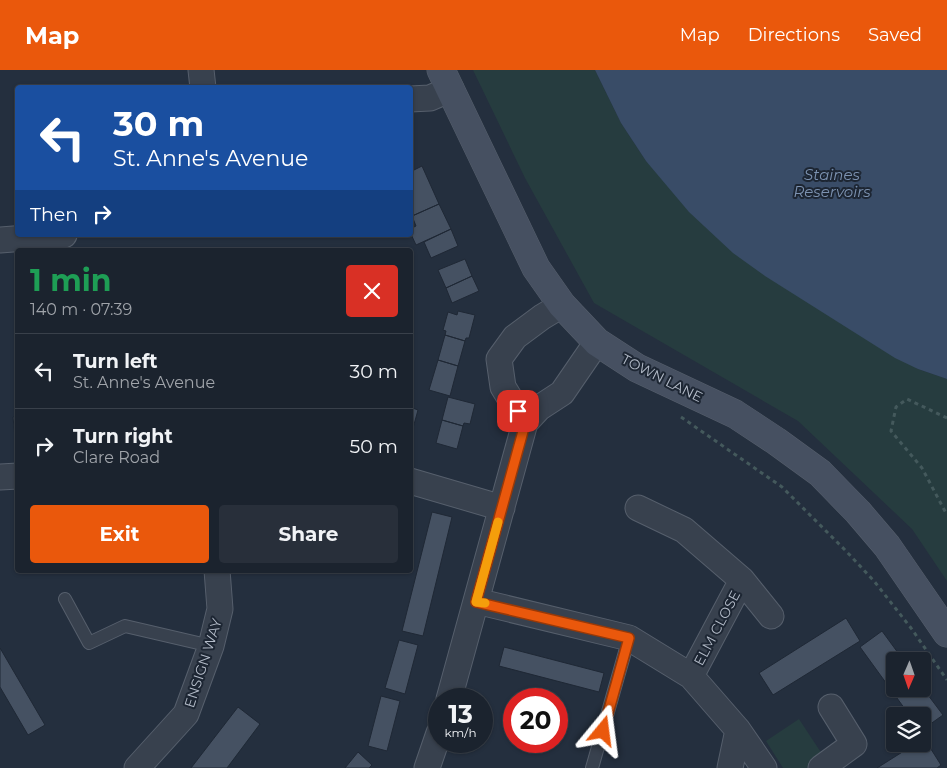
<!DOCTYPE html>
<html lang="en">
<head>
<meta charset="utf-8">
<style>
	body { margin:0; font-family:Montserrat,sans-serif; background:#282f3a; color:#f1f3f6; height:100vh; display:flex; flex-direction:column; font-size:19px; white-space:nowrap }
	* { box-sizing:border-box; margin:0 }
	p { font-size:16px; color:#a0a4aa }
	.icon { flex:none; width:28px; height:28px; fill:none; stroke:currentColor; stroke-width:2; stroke-linecap:round; stroke-linejoin:round }
	.map { position:relative; flex:1; overflow:hidden }
	.side { position:absolute; left:15px; top:178px; width:398px; height:325px; display:flex; flex-direction:column; background:#1b232e; border-radius:5px; box-shadow:0 1px 4px #0004,0 0 0 1px #39404a }
	.side>* { flex:none }
	.top-card { position:absolute; left:15px; top:15px; width:398px; height:152px; border-radius:5px; box-shadow:0 1px 4px #0004,0 0 0 1px #39404a; background:#1a4fa0; color:#fff; overflow:hidden }
	.needle { width:32px; rotate:182deg }
	.fabs { position:absolute; left:886px; top:582px; display:grid; gap:10px }
	.fabs a { display:grid; place-items:center; width:45px; height:45px; border-radius:5px; background:#1b232e; box-shadow:0 1px 4px #0004,0 0 0 1px #39404a; font-size:25px }
	.speed { position:absolute; left:428px; top:618px; display:flex; gap:10px; font-size:25px; font-weight:700; text-align:center }
	.speed>* { display:grid; place-content:center; width:65px; height:65px; border-radius:50%; background:#1b232e; box-shadow:0 1px 4px #0004,0 0 0 1px #39404a; line-height:1 }
	.speed small { font-size:12px; font-weight:400 }
	.speed .limit { border:8px solid #d22; background:#fff; color:#111 }
	.pin { position:absolute; display:grid; place-items:center; width:42px; height:42px; color:#fff; margin:-21px; border-radius:10px; box-shadow:0 2px 8px #0006 }
	.me { position:absolute; width:55px; margin:-28px; rotate:16deg; stroke-linejoin:round; filter:drop-shadow(0 0 4px #0008) }
	.turn { display:flex; align-items:center; gap:18px; height:105px; padding:0 15px; font-size:22px }
	.turn .icon { width:65px; height:65px; stroke-width:2.5 }
	.turn b { display:block; font-size:35px; line-height:42px }
	.then { display:flex; align-items:center; height:48px; padding:0 15px; background:#0003; gap:10px; font-size:19px }
	.round { display:grid; place-items:center; flex:none; width:52px; height:52px; border-radius:5px; background:#282f3a }
	.summary { display:flex; align-items:center; justify-content:space-between; height:85px; padding:0 15px }
	h1 { font-size:30px; font-weight:700; line-height:38px; color:#1e9e55 }
	.action { display:flex; gap:10px; margin-top:auto; padding:10px 15px }
	.action a { flex:1; height:58px; border-radius:5px; background:#ea580c; color:#fff; font-size:20px; font-weight:700; line-height:58px; text-align:center }
	.action a+a { background:#282f3a; color:#f1f3f6 }
	ul { padding:0; list-style:none }
	li { display:flex; align-items:center; gap:15px; height:75px; padding:0 15px; border-top:1px solid #39404a }
	li div { flex:1 }
	li b { display:block; font-size:19px }
	li em { font-style:normal }
	header { display:flex; align-items:center; gap:30px; box-sizing:border-box; height:70px; padding:0 25px; background:#ea580c; color:#fff }
	header strong { font-size:24px }
	nav { display:flex; gap:28px; margin-inline-start:auto; font-size:18px }
	.map>svg:first-child { display:block }
	.green { fill:#263c3f }
	.water { fill:#394c67 }
	.building { fill:#455162; stroke:#1f2835 }
	.lines { fill:none; stroke-linecap:round; stroke-linejoin:round }
	.lane-casing { stroke:#565f6c; stroke-width:14 }
	.street-casing { stroke:#565f6c; stroke-width:27 }
	.secondary-casing { stroke:#565f6c; stroke-width:29 }
	.path { stroke:#44595c; stroke-width:3; stroke-dasharray:4 4; stroke-linecap:butt }
	.lane { stroke:#38414e; stroke-width:12 }
	.street { stroke:#38414e; stroke-width:25 }
	.secondary { stroke:#465061; stroke-width:28 }
	.route-casing { stroke:#983908; stroke-width:12 }
	.route { stroke:#ea580c; stroke-width:9 }
	.slow { stroke:#f59e0b; stroke-width:9 }
	.labels { text-anchor:middle; stroke-width:4; stroke-linejoin:round; paint-order:stroke }
	.street-label { font-size:14px; fill:#b4bcc9; stroke:#1d2633 }
	.water-label { font-size:15px; font-style:italic; fill:#7c92b1; stroke:#1d2633 }
</style>
</head>
<body>
<header>
<strong>Map</strong>
<nav><a>Map</a><a>Directions</a><a>Saved</a></nav>
</header>
<div class="map">
<svg width="947" height="698" viewBox="0 0 947 698">
	<rect width="100%" height="100%" fill="#242f3e"/>
	<path class="green" d="M473,0H595L621,53L646,91L918,299L947,309V511L912,459L798,351L594,233L525,108Z
		M799,649L824,687L807,698H783L766,671Z"/>
	<path class="water" d="M595,0H947V309L918,299L895,288L765,206L733,183L689,142L646,91L621,53Z"/>
	<path class="building" d="M422,96L439,134L410,147V102Z
		M439,134L451,159L416,175L410,162V159L416,156L412,146Z
		M451,159L458,176L431,188L424,172Z
		M465,189L472,206L446,218L438,200Z
		M472,206L479,221L452,233L446,218Z
		M458,241L475,245L469,268H466L465,271L445,265L446,261L443,260L448,242L457,245Z
		M445,265L465,271L458,296L438,290Z
		M438,290L458,296L450,326L429,320Z
		M448,327L475,334L470,354L464,353L463,356L442,350Z
		M410,337L418,340L410,369Z
		M18,346V367H15L13,347Z
		M442,350L463,356L457,379L436,373Z
		M432,442L452,447L423,566L402,561Z
		M846,548L860,571L773,625L759,603Z
		M882,561L904,591H895V619H922V617L943,645L922,660V646H910L860,577Z
		M399,570L418,575L405,624L385,618Z
		M504,577L604,603L599,622L499,596Z
		M0,578L45,655L28,665L0,617Z
		M381,626L400,631L387,681L368,676Z
		M238,637L260,654L227,698H191Z
		M924,668L941,695L937,698H877L915,674H922V669Z
		M358,682L372,695L369,698H345Z"/>
	<g class="lines">
		<g class="lane-casing">
			<path id="lane" d="M65,529L89,573L125,556L211,576
				M592,698L629,568"/>
		</g>
		<g class="street-casing">
			<path id="street" d="M201,0L203,18
				M410,29L430,28L451,19
				M0,170L64,165
				M525,353L503,317L499,289L515,267L542,247L562,235
				M0,407L18,406
				M410,411L502,438
				M638,438L684,460L742,510L691,606
				M742,510L771,546
				M476,531L629,568L691,606L738,660L764,698
				M449,629L525,353L539,338L562,323L597,272
				M137,698L186,644L211,576L220,539L217,500
				M427,698L439,663
				M730,698L738,660
				M821,698L854,674L831,637"/>
		</g>
		<g class="secondary-casing">
			<path id="secondary" d="M441,0L536,198L562,235L597,272L637,298L735,344L776,371L820,403L858,442L887,476L947,563"/>
		</g>
		<path class="path" d="M681,347L782,417L846,481L874,511L911,558L947,610
			M947,348L907,329L896,337L891,361L922,398L947,445"/>
		<use href="#lane" class="lane"/>
		<use href="#street" class="street"/>
		<use href="#secondary" class="secondary"/>
	</g>
	<g class="lines">
		<g class="route-casing">
			<path id="route" d="M518,341L525,354L476,532L629,568L603,661"/>
		</g>
		<use href="#route" class="route"/>
		<path class="slow" d="M485,533L476,532L498,452"/>
	</g>
	<g class="labels">
		<g class="street-label">
			<text transform="translate(662 308) rotate(27)" y="5">TOWN LANE</text>
			<text transform="translate(717 558) rotate(-62)" y="5">ELM CLOSE</text>
			<text transform="translate(203 593) rotate(-72)" y="5">ENSIGN WAY</text>
		</g>
		<g class="water-label">
			<text x="832" y="110">Staines<tspan x="832" dy="17">Reservoirs</tspan></text>
		</g>
	</g>
</svg>
<div class="fabs">
<a><svg class="needle" viewBox="-14 -14 28 28"><path d="M0-13l5 13h-10z" fill="#e53935"/><path d="M0 13l5-13h-10z" fill="#a0a4aa"/></svg></a>
<a><svg class="icon" aria-label="layers" viewBox="0 0 24 24"><path d="M12 4l9 5-9 5-9-5zM3 14l9 5 9-5"/></svg></a>
</div>
<div class="speed"><div>13<small>km/h</small></div><div class="limit">20</div></div>
<div class="pin" style="left:518px;top:341px;background:#d93025"><svg class="icon" aria-label="arrive" viewBox="0 0 24 24"><path d="M6 21V4h12l-3 4 3 4H6"/></svg></div>
<svg class="me" style="left:603px;top:661px" viewBox="-20 -20 40 40"><path d="M0-17L14 15 0 8-14 15z" fill="#ea580c" stroke="#fff" stroke-width="4"/></svg>
<div class="top-card">
<div class="turn"><svg class="icon" aria-label="left" viewBox="0 0 24 24"><path d="M17 20v-9H6M10 6l-5 5 5 5"/></svg><div><b>30 m</b>St. Anne's Avenue</div></div>
<div class="then">Then<svg class="icon" aria-label="right" viewBox="0 0 24 24"><path d="M7 20v-9h11M14 6l5 5-5 5"/></svg></div>
</div>
<section class="side">
<div class="summary"><div><h1>1 min</h1><p>140 m · 07:39</p></div><a class="round" style="background:#d93025;color:#fff"><svg class="icon" aria-label="close" viewBox="0 0 24 24"><path d="M6 6l12 12M18 6L6 18"/></svg></a></div>
<ul>
<li><svg class="icon" aria-label="left" viewBox="0 0 24 24"><path d="M17 20v-9H6M10 6l-5 5 5 5"/></svg><div><b>Turn left</b><p>St. Anne's Avenue</p></div><em>30 m</em></li>
<li><svg class="icon" aria-label="right" viewBox="0 0 24 24"><path d="M7 20v-9h11M14 6l5 5-5 5"/></svg><div><b>Turn right</b><p>Clare Road</p></div><em>50 m</em></li>
</ul>
<div class="action"><a>Exit</a><a>Share</a></div>
</section>
</div>
</body>
</html>
